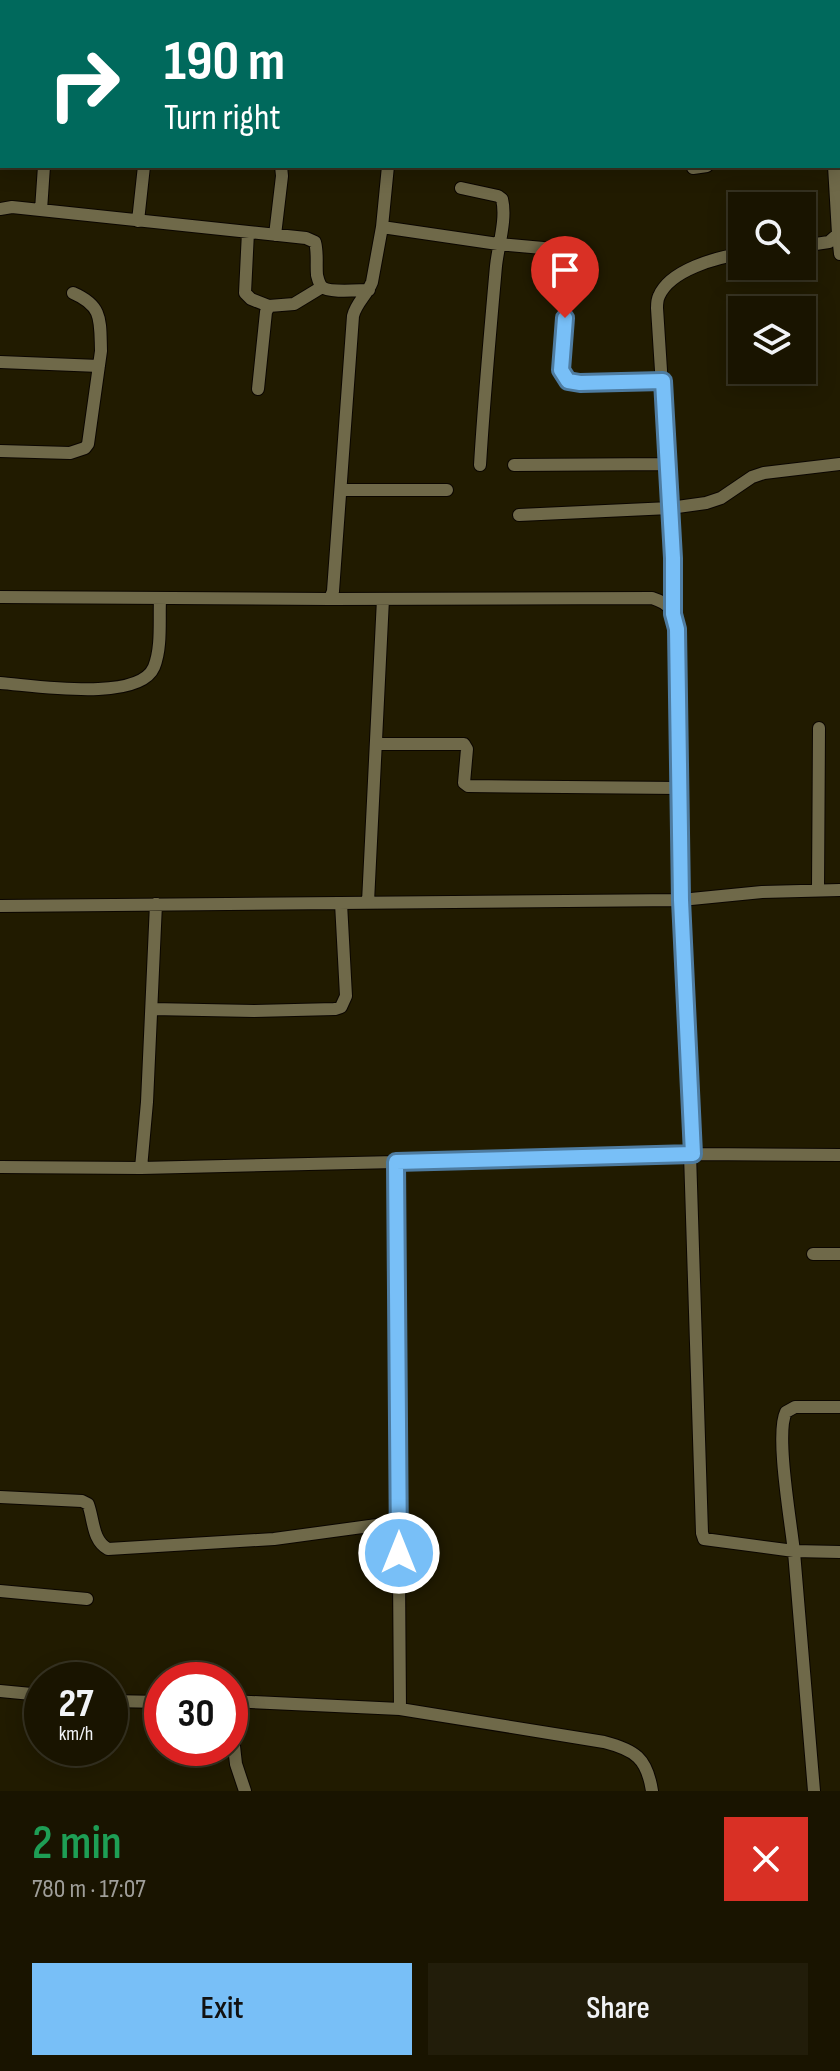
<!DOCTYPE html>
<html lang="en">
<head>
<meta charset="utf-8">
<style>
	body { margin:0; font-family:"Sofia Sans Condensed",sans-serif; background:#221d0a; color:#f1f3f6; height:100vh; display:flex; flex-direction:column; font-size:30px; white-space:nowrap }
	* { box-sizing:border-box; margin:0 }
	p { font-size:26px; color:#9f9e99 }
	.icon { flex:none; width:44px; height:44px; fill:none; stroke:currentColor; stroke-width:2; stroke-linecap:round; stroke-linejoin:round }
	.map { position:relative; height:1791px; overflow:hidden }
	.side { display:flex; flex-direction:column; background:#191400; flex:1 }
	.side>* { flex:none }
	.top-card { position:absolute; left:0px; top:0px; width:840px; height:168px; box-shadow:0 4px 20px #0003,0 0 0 2px #373322; background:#00695c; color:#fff; overflow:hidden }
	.fabs { position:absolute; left:728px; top:192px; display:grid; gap:16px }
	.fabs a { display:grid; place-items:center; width:88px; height:88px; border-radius:0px; background:#191400; box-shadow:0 4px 20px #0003,0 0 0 2px #373322; font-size:40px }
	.speed { position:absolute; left:24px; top:1662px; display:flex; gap:16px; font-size:40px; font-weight:700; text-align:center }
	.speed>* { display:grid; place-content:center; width:104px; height:104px; border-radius:50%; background:#191400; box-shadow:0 4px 20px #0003,0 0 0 2px #373322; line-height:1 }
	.speed small { font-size:20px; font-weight:400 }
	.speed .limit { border:12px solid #d22; background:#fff; color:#111 }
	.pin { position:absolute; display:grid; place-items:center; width:68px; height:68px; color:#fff; margin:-82px -34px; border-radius:50% 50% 50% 0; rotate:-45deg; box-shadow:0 0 8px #0007 }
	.pin .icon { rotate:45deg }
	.me { position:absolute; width:88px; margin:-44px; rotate:0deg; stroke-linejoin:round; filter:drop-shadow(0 0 6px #0008) }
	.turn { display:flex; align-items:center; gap:28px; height:168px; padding:0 32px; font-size:36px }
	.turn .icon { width:104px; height:104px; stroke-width:2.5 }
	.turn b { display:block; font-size:56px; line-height:68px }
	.round { display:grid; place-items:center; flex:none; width:84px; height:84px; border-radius:0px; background:#221d0a }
	.summary { display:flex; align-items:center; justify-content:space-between; height:136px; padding:0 32px }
	h1 { font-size:48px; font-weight:600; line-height:60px; color:#1e9e55 }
	.button { display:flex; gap:16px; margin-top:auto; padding:16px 32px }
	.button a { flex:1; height:92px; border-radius:0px; background:#78bff7; color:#111; font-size:32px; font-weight:600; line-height:92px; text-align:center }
	.button a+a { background:#221d0a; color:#f1f3f6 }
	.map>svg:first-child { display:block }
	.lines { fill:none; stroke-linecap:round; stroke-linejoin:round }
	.minor-casing { stroke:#0b0600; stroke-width:14 }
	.minor { stroke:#6f6949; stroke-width:12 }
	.route-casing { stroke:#4e7ca1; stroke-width:20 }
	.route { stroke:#78bff7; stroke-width:14 }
</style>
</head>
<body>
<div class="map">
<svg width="840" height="1791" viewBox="0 0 840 1791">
	<rect width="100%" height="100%" fill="#211b00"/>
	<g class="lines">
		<g class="minor-casing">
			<path id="minor" d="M394,0V2
				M567,0V2
				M52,2V0
				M196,2V0
				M838,41H840
				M0,104H2
				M838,147L840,144
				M693,168L707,166
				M461,188L498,196L502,199C507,219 498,246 496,266C490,333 484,399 480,465
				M0,209L12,207L306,238L315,242C318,253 316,264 317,275C318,279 319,284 322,287C329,293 359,290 369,290
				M41,210L44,166
				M138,221L144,166
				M382,227L498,244L554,249L566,256L569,260L570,266L561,364L563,376L572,383L663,381
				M248,232L245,293L251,299L269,306
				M838,234L840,254
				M275,235L282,176L281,166
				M802,246L829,242L838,234L834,166
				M0,362L99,366
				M258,389L266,312L269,306L294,304L322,287
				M0,451L70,453L85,448L88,444L101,351C100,320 103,306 73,293
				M514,465L668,464
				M341,490H447
				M519,515L670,508L706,503L721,498L752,477L764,473L840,464
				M0,597L330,599L333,591L353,316C356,303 367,295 372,282L382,227L388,166
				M330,599L652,598C671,604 673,611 677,629L681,900L693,1154
				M673,614V558L657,308C657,304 657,300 659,296C670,270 717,257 742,254
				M0,683C32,685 139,703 154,667C162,647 159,620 160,599
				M377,744H464L467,749L464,783L468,786L680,788
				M818,890L819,728
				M368,902L383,599
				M0,906L681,900L762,892L840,890
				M152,1009L254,1011L335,1009L341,1007L346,996L341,903
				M690,1154L702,1533L704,1539L794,1551L840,1552
				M396,1162L693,1154L840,1155
				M0,1167L141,1168L396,1162L400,1709
				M141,1168L147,1102L156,904
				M813,1254H840
				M0,1497L82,1501L88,1504C94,1520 92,1540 108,1549L274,1539L399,1522
				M0,1591L87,1599
				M0,1691L42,1695
				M110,1701L162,1702
				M230,1701L400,1709L604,1742C635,1750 647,1758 652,1791
				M230,1710L236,1764L245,1791
				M814,1791C807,1711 801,1631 794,1552C791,1523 775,1433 786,1412L795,1407H840"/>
		</g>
		<use href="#minor" class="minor"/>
	</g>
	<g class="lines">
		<g class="route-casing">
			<path id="route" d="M399,1553L396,1162L693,1154L681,900L677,629L673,614V558L663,381L580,383L568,381L561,370L565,318"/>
		</g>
		<use href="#route" class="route"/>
	</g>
</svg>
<div class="fabs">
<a><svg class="icon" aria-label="search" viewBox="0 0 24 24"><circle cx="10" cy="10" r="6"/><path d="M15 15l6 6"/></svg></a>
<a><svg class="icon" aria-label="layers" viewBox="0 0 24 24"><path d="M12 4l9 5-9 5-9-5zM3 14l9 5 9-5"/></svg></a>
</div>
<div class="speed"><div>27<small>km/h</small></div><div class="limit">30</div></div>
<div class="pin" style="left:565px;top:318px;background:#d93025"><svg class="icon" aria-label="arrive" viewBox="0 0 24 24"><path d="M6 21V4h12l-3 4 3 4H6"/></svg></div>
<svg class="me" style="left:399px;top:1553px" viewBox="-20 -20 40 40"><circle r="17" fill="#78bff7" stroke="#fff" stroke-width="3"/><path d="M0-11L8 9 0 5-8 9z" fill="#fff"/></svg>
<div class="top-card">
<div class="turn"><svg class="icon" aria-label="right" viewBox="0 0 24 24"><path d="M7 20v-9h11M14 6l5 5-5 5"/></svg><div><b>190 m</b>Turn right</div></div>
</div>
</div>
<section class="side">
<div class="summary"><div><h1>2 min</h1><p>780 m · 17:07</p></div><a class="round" style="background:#d93025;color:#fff"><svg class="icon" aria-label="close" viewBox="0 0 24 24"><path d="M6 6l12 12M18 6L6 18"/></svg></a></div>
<div class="button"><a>Exit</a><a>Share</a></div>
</section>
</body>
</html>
